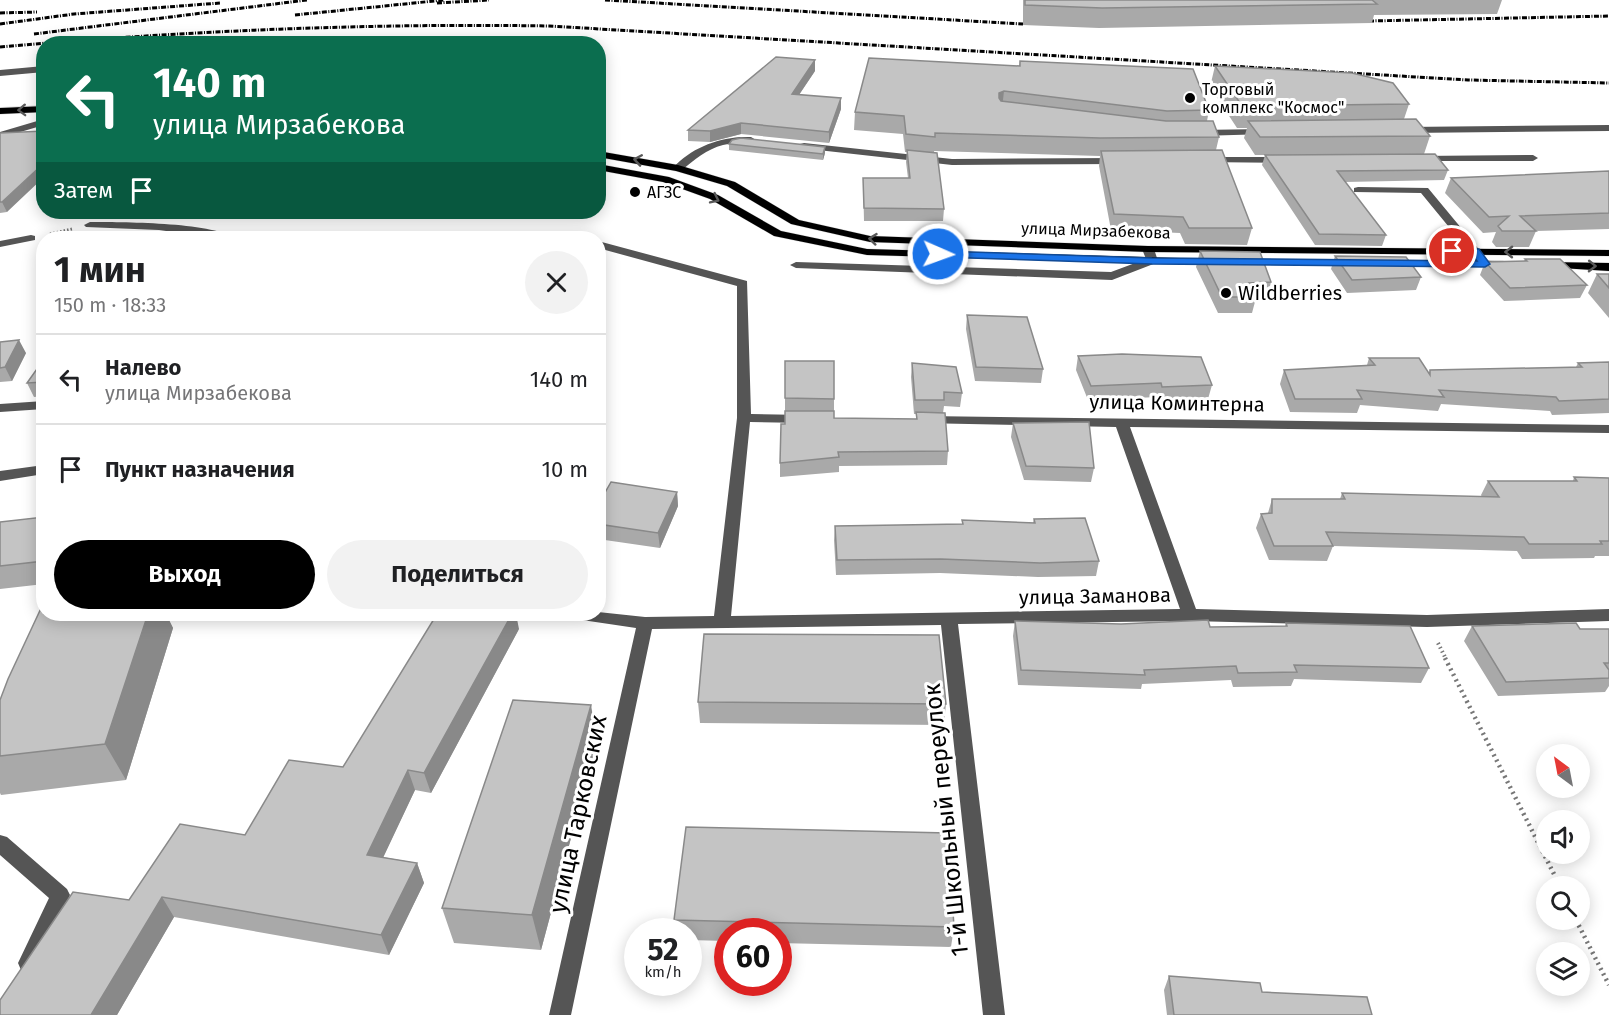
<!DOCTYPE html>
<html lang="ru">
<head>
<meta charset="utf-8">
<style>
	body { margin:0; font-family:"Fira Sans",sans-serif; background:#f2f2f2; color:#202124; height:100vh; display:flex; flex-direction:column; font-size:22px; white-space:nowrap }
	* { box-sizing:border-box; margin:0 }
	p { font-size:20px; color:#757577 }
	.icon { flex:none; width:33px; height:33px; fill:none; stroke:currentColor; stroke-width:2; stroke-linecap:round; stroke-linejoin:round }
	.map { position:relative; flex:1; overflow:hidden }
	.side { position:absolute; left:36px; top:231px; width:570px; height:390px; display:flex; flex-direction:column; background:#fff; border-radius:24px; box-shadow:0 3px 15px #0003 }
	.side>* { flex:none }
	.banner { position:absolute; left:36px; top:36px; width:570px; height:183px; border-radius:24px; box-shadow:0 3px 15px #0003; background:#0b6e4f; color:#fff; overflow:hidden }
	.needle { width:39px; rotate:328deg }
	.fabs { position:absolute; left:1536px; top:744px; display:grid; gap:12px }
	.fabs a { display:grid; place-items:center; width:54px; height:54px; border-radius:50%; background:#fff; box-shadow:0 3px 15px #0003; font-size:30px }
	.speed { position:absolute; left:624px; top:918px; display:flex; gap:12px; font-size:30px; font-weight:700; text-align:center }
	.speed>* { display:grid; place-content:center; width:78px; height:78px; border-radius:50%; background:#fff; box-shadow:0 3px 15px #0003; line-height:1 }
	.speed small { font-size:15px; font-weight:400 }
	.speed .limit { border:9px solid #d22; background:#fff; color:#111 }
	.pin { position:absolute; display:grid; place-items:center; width:51px; height:51px; color:#fff; margin:-26px; border:3px solid #fff; border-radius:50%; box-shadow:0 2px 6px #0007 }
	.me { position:absolute; width:66px; margin:-33px; rotate:92deg; stroke-linejoin:round; filter:drop-shadow(0 0 4px #0008) }
	.turn { display:flex; align-items:center; gap:21px; height:126px; padding:0 18px; font-size:27px }
	.turn .icon { width:78px; height:78px; stroke-width:2.5 }
	.turn b { display:block; font-size:42px; line-height:51px }
	.then { display:flex; align-items:center; height:57px; padding:0 18px; background:#0003; gap:12px; font-size:22px }
	.round { display:grid; place-items:center; flex:none; width:63px; height:63px; border-radius:32px; background:#f2f2f2 }
	.summary { display:flex; align-items:center; justify-content:space-between; height:102px; padding:0 18px }
	h1 { font-size:36px; font-weight:700; line-height:45px }
	.button { display:flex; gap:12px; margin-top:auto; padding:12px 18px }
	.button a { flex:1; height:69px; border-radius:36px; background:#000; color:#fff; font-size:24px; font-weight:700; line-height:69px; text-align:center }
	.button a+a { background:#f2f2f2; color:#202124 }
	ul { padding:0; list-style:none }
	li { display:flex; align-items:center; gap:18px; height:90px; padding:0 18px; border-top:2px solid #e0e0e0 }
	li div { flex:1 }
	li b { display:block; font-size:22px }
	li em { font-style:normal }
	.map>svg:first-child { display:block }
	.lines { fill:none; stroke-linecap:round; stroke-linejoin:round }
	.major-casing { stroke:#dbdbdb; stroke-width:1 }
	.path-far2 { stroke:#777; stroke-width:3; stroke-dasharray:1.5 2; stroke-linecap:butt }
	.path-far1 { stroke:#777; stroke-width:4; stroke-dasharray:1.5 3; stroke-linecap:butt }
	.path { stroke:#777; stroke-width:4.5; stroke-dasharray:2 4; stroke-linecap:butt }
	.minor { fill:#555; fill-rule:evenodd }
	.major { fill:#000; fill-rule:evenodd }
	.rail { stroke:#000; stroke-width:3; stroke-dasharray:5 1.5 1 1.5; stroke-linecap:butt }
	.wall { fill:#a9a9a9 }
	.shaded-wall { fill:#898989 }
	.building { fill:#c4c4c4; stroke:#898989; stroke-width:1.5 }
	.oneway { stroke:#595959 }
	.route { fill:#1a73e8; stroke:#114b97; stroke-width:1.5 }
	.poi-dot { fill:#000; stroke:#fff; stroke-width:2 }
	.labels { text-anchor:middle; stroke-width:6; stroke-linejoin:round; paint-order:stroke }
	.far-poi-label { font-size:16px; fill:#000; stroke:#fff; text-anchor:start }
	.far-street-label { font-size:16px; fill:#000; stroke:#fff }
	.poi-label { font-size:20px; fill:#000; stroke:#fff; text-anchor:start }
	.street-label { font-size:20px; fill:#000; stroke:#fff }
	.near-street-label { font-size:24px; fill:#000; stroke:#fff }
</style>
</head>
<body>
<div class="map">
<svg width="1609" height="1015" viewBox="0 0 1609 1015">
	<rect width="100%" height="100%" fill="#fff"/>
	<g class="lines">
		<g class="major-casing">
			<path id="major" d="M44,106V112L0,114V108Z
				M598,151L678,165L735,182L799,220L870,236L1148,246L1609,250V256L1148,252L870,242L791,224L727,186L676,171L598,157Z
				M598,164L669,177L718,195L781,231L867,249L1215,259L1221,262L1215,265L867,255L774,236L710,199L663,182L598,170Z
				M1245,259L1353,260L1359,263L1353,266L1241,264V260Z
				M1392,260L1503,261L1509,264L1503,267L1388,265V261Z
				M1548,262L1609,263V271L1544,267V263Z"/>
		</g>
		<path class="path-far2" d="M50,234L72,229"/>
		<path class="path-far1" d="M1438,643L1446,659"/>
		<path class="path" d="M1445,658L1560,886
			M1576,920L1609,985"/>
		<path class="minor" d="M44,66V72L0,76V70Z
			M44,119V125L0,138V132Z
			M1609,125V131L1406,133L1401,130L1406,127Z
			M1265,129L1268,130V134L1199,136L1194,133L1199,130Z
			M740,137H751L756,140C748,146 733,142 723,145C707,149 694,160 682,170L673,168C690,149 715,139 740,137Z
			M804,143L952,159L1119,158L1124,161L1119,164L952,165L800,148V144Z
			M1419,156L1533,155L1538,158L1533,161H1415L1414,159Z
			M1206,157H1284L1289,160L1284,163L1202,162L1201,160Z
			M1358,187L1428,188L1491,264L1489,266H1481L1421,193L1354,192V188Z
			M90,222C118,222 213,222 233,238H216L159,230L86,227L84,225Z
			M31,235L35,236V240L0,247V241Z
			M598,241L747,281L751,414L805,415L812,419L805,423L750,422L731,616L1180,609L1116,427L920,423L918,420L920,417L925,416L1609,425V433L1130,427L1196,609L1427,615L1609,609V621L1427,627L1190,621L958,624L1005,1015H983L941,625L652,629L571,1015H549L636,628L582,620L576,618L574,614H598V612L645,617L714,616L737,418V286L598,248Z
			M1148,246L1154,249L1158,261L1156,263L1112,280L796,268L790,265L796,262L1111,272L1146,259L1142,249Z
			M44,401V409L0,412V404Z
			M44,465V474L0,481V471Z
			M0,835L7,837L67,889L70,895L37,970L29,973L21,970L18,963L49,898L0,855Z"/>
		<use href="#major" class="major"/>
		<path class="rail" d="M605,0L1023,24
			M437,3L489,0
			M0,13L37,12
			M295,15L444,0
			M1369,21L1609,16
			M0,24L74,14L220,3
			M34,34L307,0
			M0,47C183,31 365,23 549,26L1468,80L1609,83"/>
	</g>
	<path class="wall" d="M1023,0H1502L1497,14L1374,15L1372,23L1099,28L1023,25Z
		M1020,61L1209,110L1207,121L1219,137L1216,150L1252,228L1247,245L1185,244L1180,233L1111,230L1099,166L1100,156L934,151L944,209L943,221H864L863,178H908L906,162L907,152H905L903,134L854,130L855,112L1019,66Z
		M1215,66L1409,104L1404,119L1430,136L1424,154L1255,155L1244,138L1247,128H1237L1210,87Z
		M815,71L799,95L841,109L829,143L741,134L710,142L688,141V130Z
		M0,133L7,212L0,213Z
		M729,144L825,147V153L823,160L729,150Z
		M1265,155L1448,170L1444,180L1345,182L1386,235L1382,246L1315,245L1262,165Z
		M1609,171V229L1536,231L1529,247H1496L1492,242L1496,232L1483,233L1445,193L1451,178Z
		M1200,251L1271,282L1267,298H1256L1252,313H1218L1196,267Z
		M1335,256L1421,277L1416,290L1347,293L1331,269Z
		M1525,259L1587,285L1580,298L1504,301L1480,275L1485,262L1524,261Z
		M1597,274H1609V318L1588,293Z
		M967,315L1043,369L1041,383L975,381L966,329Z
		M0,342L26,353L12,381L0,382Z
		M1078,356L1212,385L1208,399L1159,401L1158,397L1088,400L1076,370Z
		M1369,358L1429,373L1430,370L1576,367L1578,363L1609,362V413L1552,415L1550,411L1441,404L1438,411L1360,405L1357,413L1290,412L1280,384L1284,370L1367,365Z
		M44,359V396L34,397L27,383Z
		M785,361H834V418L916,419V414H914L911,377L912,363L962,393L960,407L944,406L943,413L948,451L947,465L839,466V472L780,477V463L785,424Z
		M1013,423L1094,468L1091,482L1024,480L1011,437Z
		M1574,477L1609,478V556H1595L1594,558L1522,559L1517,551L1333,546L1327,561L1269,560L1256,528L1261,514L1268,513L1272,499H1340L1342,493L1482,497L1481,495L1488,481H1573Z
		M677,492L678,506L660,548L598,539V505Z
		M44,517V584L0,589V522Z
		M1034,519L1099,561L1096,576L1038,577L940,573L836,575L834,540L835,526L962,524V520L1033,523Z
		M44,614H166L173,628L126,780L1,795L0,793V700Z
		M1015,621L1210,627L1285,626L1286,623L1429,668L1421,683L1294,679L1291,686L1233,687L1231,680L1142,684L1141,689L1018,685L1013,636Z
		M1472,626L1580,629H1609V686L1605,692L1498,696L1464,641Z
		M519,629L431,793L415,790L383,857L417,863L424,883L389,955L174,917L117,1015H0L129,900L245,835L343,767Z
		M698,702L946,704L944,725L700,723Z
		M597,741L541,950L454,943L442,908Z
		M674,920L954,927L951,947L778,943V932H728V941L688,940V932H676Z
		M1169,976L1262,992L1372,1015H1167L1164,990Z"/>
	<path class="shaded-wall" d="M815,60V71L792,105V94Z
		M1004,91L1002,109L997,111L999,93Z
		M841,98V109L829,143V132Z
		M741,123V134L710,142V131Z
		M825,147V153L823,160V154Z
		M44,163V177L7,212L2,202Z
		M19,340L26,353L12,381L5,367Z
		M677,492L678,506L660,548L658,533Z
		M148,614H166L173,628L126,780L105,744Z
		M512,614H516L519,629L431,793L424,773Z
		M591,705L597,741L541,950L532,915Z
		M408,770L415,790L375,875L367,855Z
		M417,863L424,883L389,955L381,935Z
		M162,897L174,917L117,1015H91Z"/>
	<path class="building" d="M1025,0H1372L1377,4L1102,8L1025,5Z
		M776,57L815,60L792,94L841,98L829,132L741,123L710,131L688,130Z
		M869,58L1020,66V61L1193,69L1209,110L1167,111L1004,91L999,93V98L1001,101L1166,121H1213L1219,137L1100,138L935,133V137L906,134L904,116L855,112Z
		M1215,66L1352,73L1393,83L1409,104L1242,106Z
		M1416,119L1430,136L1260,137L1248,121Z
		M44,131V163L2,202H0V133Z
		M741,138L825,147L823,154L729,144L732,140Z
		M907,150L937,153L944,209L864,208L863,178H910Z
		M1222,150L1252,228H1189L1183,217L1114,214L1101,151Z
		M1435,154L1448,170L1337,171L1386,235L1319,234L1265,155Z
		M1609,171V213L1520,216L1536,231H1502L1498,226L1509,216L1489,217L1451,178Z
		M1200,251L1260,252L1271,282L1249,283L1257,297H1222Z
		M1335,256L1406,257L1421,277L1352,280Z
		M1525,259H1560L1587,285L1510,288L1485,262L1527,261Z
		M1597,274H1609V288Z
		M967,315L1027,317L1043,369L976,367Z
		M19,340L5,367L0,368V342Z
		M1122,354L1201,357L1212,385L1162,387L1161,383L1091,386L1078,356Z
		M1369,358H1419L1430,375V370L1582,367L1578,363L1609,362V399L1559,401L1556,397L1439,390L1444,397L1357,390L1362,399H1295L1284,370L1375,365Z
		M44,359V382L27,383Z
		M785,361H834V399L785,398Z
		M912,363L956,367L962,393L944,392V400H915Z
		M785,411H834V418L917,419L916,412L945,413L948,451L838,452L839,457L780,463L781,424H785Z
		M1089,422L1094,468L1026,466L1013,423Z
		M1574,477L1609,478V541H1600L1602,544H1529L1524,537L1326,532L1333,546H1274L1261,514L1272,513V499H1345L1342,493L1499,497L1488,481H1577Z
		M611,482L677,492L658,533L598,524V505Z
		M44,517V561L0,566V522Z
		M1085,518L1099,561L1040,563L941,559L837,560L835,526L963,524L962,520L1035,523L1034,519Z
		M43,604H44V614H148L105,744L0,756V700L8,679Z
		M437,614H512L424,773L408,770L367,855L417,863L381,935L162,897L91,1015H0V1000L73,892L129,900L180,824L245,835L289,760L343,767Z
		M1208,620L1210,627L1287,626L1286,623L1410,626L1429,668L1294,665L1297,672L1238,673L1236,666L1144,670L1145,675L1021,670L1015,621L1121,624Z
		M1576,623L1580,629H1609V663H1604L1609,670V678L1506,682L1472,626Z
		M704,634L939,635L946,704L698,702Z
		M513,700L591,705L532,915L442,908Z
		M686,827L948,833L954,927L674,920Z
		M1169,976L1260,983L1262,992L1367,997L1372,1015H1174Z"/>
	<defs><path id="oneway-chevron" d="M-2-3.5L2.5 0L-2 3.5" fill="none" stroke-width="1.6" stroke-linecap="round" stroke-linejoin="round" transform="scale(1.5)"/></defs>
	<g class="oneway">
		<use href="#oneway-chevron" transform="translate(22 110) rotate(178)"/>
		<use href="#oneway-chevron" transform="translate(638 160) rotate(-171)"/>
		<use href="#oneway-chevron" transform="translate(715 199) rotate(26)"/>
		<use href="#oneway-chevron" transform="translate(873 239) rotate(-174)"/>
		<use href="#oneway-chevron" transform="translate(1509 252) rotate(-179)"/>
		<use href="#oneway-chevron" transform="translate(1592 266) rotate(1)"/>
	</g>
	<path class="route" d="M1452,248L1479,249L1490,264L1485,267L1152,264L938,257L933,254L938,251L1152,258L1477,261L1472,254L1448,253L1446,251Z"/>
	<g class="poi-dot">
		<circle cx="1190" cy="98" r="6"/>
		<circle cx="635" cy="192" r="6"/>
		<circle cx="1226" cy="293" r="6"/>
	</g>
	<g class="labels">
		<g class="far-poi-label">
			<text x="1202" y="95">Торговый<tspan x="1202" dy="18">комплекс "Космос"</tspan></text>
			<text x="647" y="198">АГЗС</text>
		</g>
		<g class="far-street-label">
			<text transform="translate(1096 230) rotate(2)" y="6">улица Мирзабекова</text>
		</g>
		<g class="poi-label">
			<text x="1238" y="300">Wildberries</text>
		</g>
		<g class="street-label">
			<text transform="translate(1177 403) rotate(1)" y="7">улица Коминтерна</text>
			<text transform="translate(1095 596) rotate(-1)" y="7">улица Заманова</text>
		</g>
		<g class="near-street-label">
			<text transform="translate(578 814) rotate(-78)" y="8">улица Тарковских</text>
			<text transform="translate(946 820) rotate(-96)" y="8">1-й Школьный переулок</text>
		</g>
	</g>
</svg>
<div class="fabs">
<a><svg class="needle" viewBox="-14 -14 28 28"><path d="M0-13l5 13h-10z" fill="#e53935"/><path d="M0 13l5-13h-10z" fill="#757577"/></svg></a>
<a><svg class="icon" aria-label="sound" viewBox="0 0 24 24"><path d="M4 9h4l5-4v14l-5-4H4zM17 9q2 3 0 6"/></svg></a>
<a><svg class="icon" aria-label="search" viewBox="0 0 24 24"><circle cx="10" cy="10" r="6"/><path d="M15 15l6 6"/></svg></a>
<a><svg class="icon" aria-label="layers" viewBox="0 0 24 24"><path d="M12 4l9 5-9 5-9-5zM3 14l9 5 9-5"/></svg></a>
</div>
<div class="speed"><div>52<small>km/h</small></div><div class="limit">60</div></div>
<div class="pin" style="left:1452px;top:251px;background:#d93025"><svg class="icon" aria-label="arrive" viewBox="0 0 24 24"><path d="M6 21V4h12l-3 4 3 4H6"/></svg></div>
<svg class="me" style="left:938px;top:254px" viewBox="-20 -20 40 40"><circle r="17" fill="#1a73e8" stroke="#fff" stroke-width="3"/><path d="M0-11L8 9 0 5-8 9z" fill="#fff"/></svg>
<div class="banner">
<div class="turn"><svg class="icon" aria-label="left" viewBox="0 0 24 24"><path d="M17 20v-9H6M10 6l-5 5 5 5"/></svg><div><b>140 m</b>улица Мирзабекова</div></div>
<div class="then">Затем<svg class="icon" aria-label="arrive" viewBox="0 0 24 24"><path d="M6 21V4h12l-3 4 3 4H6"/></svg></div>
</div>
<section class="side">
<div class="summary"><div><h1>1 мин</h1><p>150 m · 18:33</p></div><a class="round"><svg class="icon" aria-label="close" viewBox="0 0 24 24"><path d="M6 6l12 12M18 6L6 18"/></svg></a></div>
<ul>
<li><svg class="icon" aria-label="left" viewBox="0 0 24 24"><path d="M17 20v-9H6M10 6l-5 5 5 5"/></svg><div><b>Налево</b><p>улица Мирзабекова</p></div><em>140 m</em></li>
<li><svg class="icon" aria-label="arrive" viewBox="0 0 24 24"><path d="M6 21V4h12l-3 4 3 4H6"/></svg><div><b>Пункт назначения</b></div><em>10 m</em></li>
</ul>
<div class="button"><a>Выход</a><a>Поделиться</a></div>
</section>
</div>
</body>
</html>
